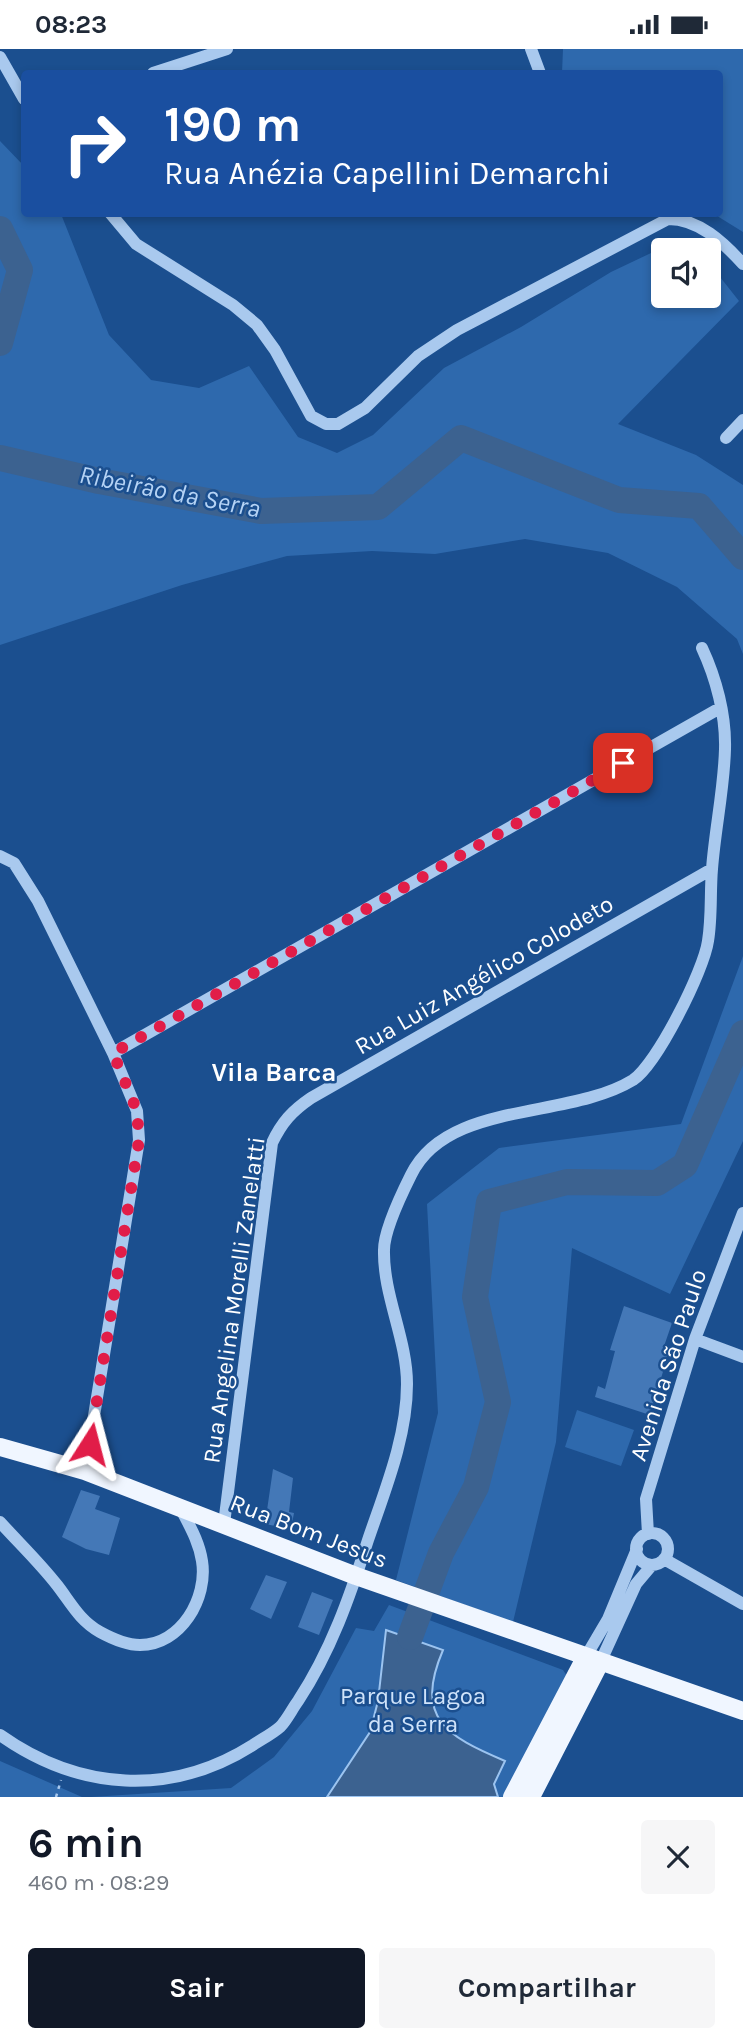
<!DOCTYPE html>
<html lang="pt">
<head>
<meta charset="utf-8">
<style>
	body { margin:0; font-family:Karla,sans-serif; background:#f6f6f7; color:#1f2937; height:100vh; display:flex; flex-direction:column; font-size:26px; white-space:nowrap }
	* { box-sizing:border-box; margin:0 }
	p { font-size:23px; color:#747a83 }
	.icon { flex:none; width:38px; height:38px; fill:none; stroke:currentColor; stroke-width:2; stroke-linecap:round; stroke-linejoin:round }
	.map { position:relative; height:1748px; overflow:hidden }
	.drawer { display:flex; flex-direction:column; background:#fff; flex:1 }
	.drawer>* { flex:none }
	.hud { position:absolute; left:21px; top:21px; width:702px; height:147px; border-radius:7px; box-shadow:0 4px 10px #0003; background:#1a4fa0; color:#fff; overflow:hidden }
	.fabs { position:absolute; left:651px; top:189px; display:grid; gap:14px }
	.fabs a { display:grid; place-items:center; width:70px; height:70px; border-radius:7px; background:#fff; box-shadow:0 4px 10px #0003; font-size:35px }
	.pin { position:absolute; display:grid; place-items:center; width:60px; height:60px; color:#fff; margin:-30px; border-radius:14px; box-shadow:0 4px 10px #0006 }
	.me { position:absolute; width:77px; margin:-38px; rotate:9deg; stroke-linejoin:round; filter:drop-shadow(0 0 5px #0008) }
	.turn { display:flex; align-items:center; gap:24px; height:147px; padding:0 28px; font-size:32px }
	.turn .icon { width:91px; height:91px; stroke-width:2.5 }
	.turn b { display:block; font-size:49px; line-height:60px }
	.round { display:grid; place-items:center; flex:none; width:74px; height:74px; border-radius:7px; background:#f6f6f7 }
	.head { display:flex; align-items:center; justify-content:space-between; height:119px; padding:0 28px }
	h1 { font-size:42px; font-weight:700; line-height:52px; color:#111827 }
	.action { display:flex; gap:14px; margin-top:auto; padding:14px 28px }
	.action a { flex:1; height:80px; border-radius:7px; background:#111827; color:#fff; font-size:28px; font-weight:700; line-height:80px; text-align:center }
	.action a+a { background:#f6f6f7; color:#1f2937 }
	.status { display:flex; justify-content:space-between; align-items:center; height:49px; padding:0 35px; background:#fff; direction:ltr }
	.status svg { height:19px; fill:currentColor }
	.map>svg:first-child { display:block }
	.green { fill:#2e69ad }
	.water { fill:#3c6290; stroke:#9cc4f0; stroke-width:2 }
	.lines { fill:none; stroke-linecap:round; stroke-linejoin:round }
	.river { stroke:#3c6290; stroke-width:26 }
	.building { fill:#4478b7 }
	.path { stroke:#a9c9ee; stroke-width:2.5; stroke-dasharray:3.5 5; stroke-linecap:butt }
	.minor { stroke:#a9c9ee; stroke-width:12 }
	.major { stroke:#f0f6ff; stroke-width:18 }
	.route { stroke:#e11d48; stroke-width:12; stroke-dasharray:0 21.6 }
	.labels { text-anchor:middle; stroke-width:5; stroke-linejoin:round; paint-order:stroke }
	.street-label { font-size:24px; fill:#fff; stroke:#1b4f8f }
	.park-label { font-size:24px; fill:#cfe3fa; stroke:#1b4f8f }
	.water-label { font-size:26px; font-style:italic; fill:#b5d3f5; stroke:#1b4f8f }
	.neighbourhood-label { font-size:26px; font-weight:bold; fill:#fff; stroke:#1b4f8f }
</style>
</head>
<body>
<div class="status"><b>08:23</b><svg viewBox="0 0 49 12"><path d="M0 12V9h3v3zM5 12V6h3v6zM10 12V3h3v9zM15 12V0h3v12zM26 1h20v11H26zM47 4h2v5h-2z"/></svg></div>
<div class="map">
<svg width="743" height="1748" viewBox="0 0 743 1748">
	<rect width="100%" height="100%" fill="#1b4f8f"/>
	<path class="green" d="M563,0H743V183L714,165L719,164V24H562Z
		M0,92L24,117V164L61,165L109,286L151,331L199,339L249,317L298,388L337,404L373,386L444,319L521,278L611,223L670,195L685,192L698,201H663V247H709V214L739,252L618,375L696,406L743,436V605L737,590L677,538L608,504L525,490L435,505L372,502L287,507L182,536L0,596Z
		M743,907V1092L670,1245L572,1199L556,1393L513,1573L396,1531L438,1364L427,1155L499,1099L681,1075Z
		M577,1361L634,1381L621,1417L565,1398Z
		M389,1556L563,1621L567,1627L504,1748H91L231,1739L274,1708L312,1662L356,1579L374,1582Z
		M0,1712L82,1748H0Z"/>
	<path class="water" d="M386,1581L443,1601C414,1669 446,1687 505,1712L494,1735L498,1748H327L370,1683L378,1652Z"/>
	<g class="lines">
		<path class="river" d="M0,180L20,221L0,294
			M0,409L99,432L261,462L378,458L461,389L619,451L699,457L743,508
			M410,1588L441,1504L476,1438L498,1353L475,1248L489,1153L567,1133L657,1134L685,1116L743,984"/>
	</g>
	<path class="building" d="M624,1257L672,1274L662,1303L668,1306L650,1366L595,1348L598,1337L605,1340L615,1302L610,1301Z
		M273,1420L293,1429L289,1463L294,1464L291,1480L265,1475Z
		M81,1441L100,1447L95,1460L120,1469L109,1506L86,1500L62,1488Z
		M266,1526L287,1533L271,1570L250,1560Z
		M312,1543L333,1551L319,1586L298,1578Z"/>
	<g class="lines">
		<path class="path" d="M56,1748L61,1731"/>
		<path class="minor" d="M531,0L540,24
			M0,8L24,50
			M153,24L227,0
			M110,164L136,195L233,256L257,276L275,301L311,367L326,375H338L365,359L418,307L457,281L668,170C699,170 723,193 743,215
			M726,389L743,371
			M0,807L14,814L38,852L113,1004L137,1062L139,1091L85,1422
			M113,1004L720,659
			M695,1290L743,1308
			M0,1473C19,1494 40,1514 57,1536C71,1554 79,1571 100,1583C111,1589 126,1596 140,1596C181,1596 208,1549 202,1512C199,1492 189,1476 180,1458
			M224,1475L272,1094C282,1073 292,1062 311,1049L712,820
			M636 1500a16 16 0 1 1 32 0a16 16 0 1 1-32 0Z
			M648,1485L646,1450L695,1290L743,1164
			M664,1510L743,1555
			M585,1609L608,1570L637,1500
			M600,1614L636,1535L652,1516
			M0,1686C79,1742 171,1748 253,1696C262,1690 272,1685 280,1678C287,1671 292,1660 298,1652C331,1602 350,1547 368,1491C385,1441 407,1388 407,1335C407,1290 383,1246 384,1201C384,1182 402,1144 411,1126C447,1051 568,1071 633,1031C657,1015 704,921 708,892C712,868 710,843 712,820C715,780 724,740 725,700C726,666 716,629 702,599"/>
		<path class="major" d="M0,1398L85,1422L356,1527L743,1662
			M512,1748L585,1609
			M531,1748L600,1614"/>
	</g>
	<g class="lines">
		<path class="route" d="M90,1395L139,1091L137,1062L113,1004L623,714"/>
	</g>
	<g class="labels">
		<g class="street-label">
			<text transform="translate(484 926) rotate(-30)" y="8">Rua Luiz Angélico Colodeto</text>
			<text transform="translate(234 1251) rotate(-82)" y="8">Rua Angelina Morelli Zanelatti</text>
			<text transform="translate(668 1316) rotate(-72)" y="8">Avenida São Paulo</text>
			<text transform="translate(309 1482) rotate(21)" y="8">Rua Bom Jesus</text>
		</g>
		<g class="park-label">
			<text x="413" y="1655">Parque Lagoa<tspan x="413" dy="28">da Serra</tspan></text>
		</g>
		<g class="water-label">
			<text transform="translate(170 442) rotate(11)" y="9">Ribeirão da Serra</text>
		</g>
		<g class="neighbourhood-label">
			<text x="274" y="1032">Vila Barca</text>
		</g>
	</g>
</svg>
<div class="fabs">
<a><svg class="icon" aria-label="sound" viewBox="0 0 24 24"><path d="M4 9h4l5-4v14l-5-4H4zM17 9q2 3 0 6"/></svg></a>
</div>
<div class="pin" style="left:623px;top:714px;background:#d93025"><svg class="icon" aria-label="arrive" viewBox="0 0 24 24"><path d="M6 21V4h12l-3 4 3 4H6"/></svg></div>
<svg class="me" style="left:90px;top:1395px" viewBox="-20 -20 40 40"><path d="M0-17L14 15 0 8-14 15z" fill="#e11d48" stroke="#fff" stroke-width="4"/></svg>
<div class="hud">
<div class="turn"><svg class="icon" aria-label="right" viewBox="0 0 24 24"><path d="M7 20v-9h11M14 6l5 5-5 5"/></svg><div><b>190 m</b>Rua Anézia Capellini Demarchi</div></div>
</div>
</div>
<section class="drawer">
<div class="head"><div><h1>6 min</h1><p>460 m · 08:29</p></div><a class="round"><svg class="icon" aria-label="close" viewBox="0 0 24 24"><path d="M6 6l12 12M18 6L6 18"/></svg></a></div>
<div class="action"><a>Sair</a><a>Compartilhar</a></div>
</section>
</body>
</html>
